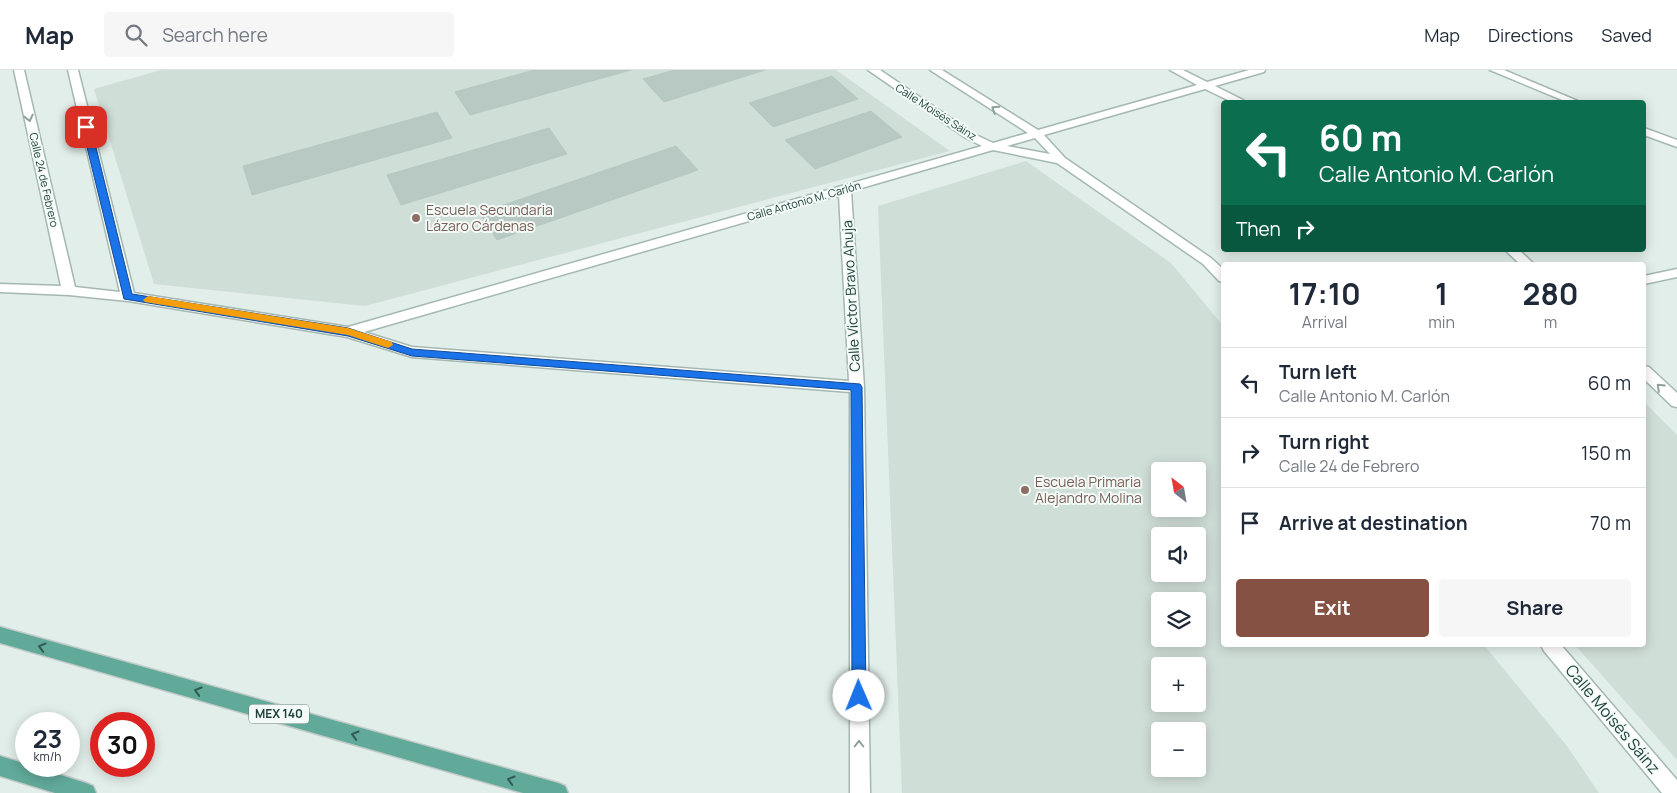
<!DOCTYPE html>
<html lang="en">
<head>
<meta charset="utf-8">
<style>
	body { margin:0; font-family:Manrope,sans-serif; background:#f6f6f7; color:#1f2937; height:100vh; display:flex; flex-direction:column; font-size:19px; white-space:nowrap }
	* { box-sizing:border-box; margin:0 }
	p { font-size:16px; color:#747a83 }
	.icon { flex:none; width:28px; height:28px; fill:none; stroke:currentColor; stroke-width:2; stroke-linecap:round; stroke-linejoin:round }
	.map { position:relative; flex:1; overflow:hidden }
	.sheet { position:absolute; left:1221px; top:192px; width:425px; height:385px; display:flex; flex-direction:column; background:#fff; border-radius:5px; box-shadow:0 2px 12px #0003 }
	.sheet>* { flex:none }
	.banner { position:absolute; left:1221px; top:30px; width:425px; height:152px; border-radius:5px; box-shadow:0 2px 12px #0003; background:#0b6e4f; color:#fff; overflow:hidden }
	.needle { width:32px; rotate:329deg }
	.buttons { position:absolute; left:1151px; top:392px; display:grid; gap:10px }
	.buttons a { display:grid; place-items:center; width:55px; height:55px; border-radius:5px; background:#fff; box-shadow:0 2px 12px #0003; font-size:25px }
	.speed { position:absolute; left:15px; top:642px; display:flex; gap:10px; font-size:25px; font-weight:700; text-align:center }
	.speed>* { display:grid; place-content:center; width:65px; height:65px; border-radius:50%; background:#fff; box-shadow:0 2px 12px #0003; line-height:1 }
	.speed small { font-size:12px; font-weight:400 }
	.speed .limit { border:8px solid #d22; background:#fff; color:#111 }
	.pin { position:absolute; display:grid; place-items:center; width:42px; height:42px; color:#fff; margin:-21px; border-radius:10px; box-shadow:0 2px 8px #0006 }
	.me { position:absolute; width:55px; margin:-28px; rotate:359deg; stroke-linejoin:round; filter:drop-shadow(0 0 4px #0008) }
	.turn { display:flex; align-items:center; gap:18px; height:105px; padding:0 15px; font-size:22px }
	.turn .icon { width:65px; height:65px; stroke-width:2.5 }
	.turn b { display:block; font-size:35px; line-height:42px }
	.then { display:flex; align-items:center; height:48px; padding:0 15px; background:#0003; gap:10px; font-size:19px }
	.eta { display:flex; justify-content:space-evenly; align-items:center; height:85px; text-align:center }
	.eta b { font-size:30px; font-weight:700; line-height:35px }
	.cta { display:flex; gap:10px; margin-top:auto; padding:10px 15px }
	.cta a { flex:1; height:58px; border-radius:5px; background:#845142; color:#fff; font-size:20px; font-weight:700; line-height:58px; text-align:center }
	.cta a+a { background:#f6f6f7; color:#1f2937 }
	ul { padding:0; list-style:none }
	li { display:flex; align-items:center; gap:15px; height:70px; padding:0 15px; border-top:1px solid #e0e1e3 }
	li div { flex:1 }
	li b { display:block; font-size:19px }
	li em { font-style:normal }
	header { display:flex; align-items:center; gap:30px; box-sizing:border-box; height:70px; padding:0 25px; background:#fff; border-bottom:1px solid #e0e1e3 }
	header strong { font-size:24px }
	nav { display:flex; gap:28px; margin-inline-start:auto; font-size:18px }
	.search { width:350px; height:45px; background:#f6f6f7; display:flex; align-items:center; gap:12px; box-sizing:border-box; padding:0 18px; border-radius:5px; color:#747a83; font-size:19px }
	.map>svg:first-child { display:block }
	.built { fill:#d0ded8; fill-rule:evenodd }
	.building { fill:#b7c9c2; stroke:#b3c9c1 }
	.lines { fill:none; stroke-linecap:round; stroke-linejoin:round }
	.street-casing { stroke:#a4b7b1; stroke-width:3 }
	.primary-casing { stroke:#c0cac8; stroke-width:3 }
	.street { fill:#fff; fill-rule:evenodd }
	.primary { fill:#61a999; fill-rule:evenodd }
	.oneway { stroke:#8fa09c }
	.oneway2 { stroke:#305c52 }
	.route { fill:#1a73e8; stroke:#114b97 }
	.slow { fill:#f59e0b }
	.education-dot { fill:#8d6e63; stroke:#f3faf7; stroke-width:2 }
	.labels { text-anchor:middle; stroke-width:4; stroke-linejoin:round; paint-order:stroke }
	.far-street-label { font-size:11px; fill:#1f423a; stroke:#f3faf7 }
	.shield { fill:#f3faf7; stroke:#5f7973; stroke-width:1 }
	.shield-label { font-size:12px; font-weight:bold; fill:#1f423a }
	.education-label { font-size:14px; fill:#785e54; stroke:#f3faf7; text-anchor:start }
	.street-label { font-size:14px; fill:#1f423a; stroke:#f3faf7 }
	.near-street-label { font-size:16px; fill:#1f423a; stroke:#f3faf7 }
</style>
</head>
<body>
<header>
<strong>Map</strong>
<div class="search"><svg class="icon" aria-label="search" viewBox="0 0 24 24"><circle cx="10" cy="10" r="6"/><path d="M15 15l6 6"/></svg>Search here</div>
<nav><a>Map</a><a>Directions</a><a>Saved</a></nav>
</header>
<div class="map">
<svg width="1677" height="723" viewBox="0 0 1677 723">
	<rect width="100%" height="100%" fill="#e2eee9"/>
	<path class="built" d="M161,0H836L950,81L365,236L154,214L94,19Z
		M1026,91L1171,193L1224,257V575H1484L1567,676L1599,723H902L878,136ZM1198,401V439H1160V401ZM1198,466V504H1160V466ZM1160,531H1198V569H1160ZM1160,596H1198V634H1160ZM1160,661H1198V699H1160Z
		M1644,332L1677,365V690L1575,575H1644Z"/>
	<path class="building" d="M534,0H631L470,45L455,22Z
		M674,0H765L664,32L643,9Z
		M832,6L858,29L773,57L749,33Z
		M871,41L902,67L815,99L785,70Z
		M437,42L452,68L252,125L243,96Z
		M549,58L567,84L401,135L387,105Z
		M676,76L698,100L497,170L480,143Z"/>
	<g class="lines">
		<g class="street-casing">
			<path id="street" d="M14,0H24L75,217L120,222L68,0H78L134,223L348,257L982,76L966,68L868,0H880L974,64L993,73L1028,63L930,0H942L1038,60L1197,15L1170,0H1183L1207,12L1249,0H1265L1264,2L1215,16L1243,30L1244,32H1232L1205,19L1044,65L1065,88L1211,188L1224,200V212L1219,211L1203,194L1057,93L993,80L851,121L864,317L870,723H850V322L412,287L347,267L128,231L69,225L0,222V214L61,216ZM1035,68L1050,84L1007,76ZM839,125L849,311L412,277L364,262Z
				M1490,0H1504L1580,32H1567Z
				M1644,58L1677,70V77L1644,65Z
				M1505,180H1519L1535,195H1521Z
				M1677,199V207L1644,214V206Z
				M1644,296L1649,297L1677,323V337L1672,336L1644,309Z
				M1541,575H1561L1677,710V723H1662L1544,581Z"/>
		</g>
		<g class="primary-casing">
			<path id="primary" d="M0,557L558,713L565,716L568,723H523L0,573Z
				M0,686L26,694V696H32L86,713L93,716L96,723H55L0,706Z"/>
		</g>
		<use href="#street" class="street"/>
		<use href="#primary" class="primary"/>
	</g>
	<defs><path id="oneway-chevron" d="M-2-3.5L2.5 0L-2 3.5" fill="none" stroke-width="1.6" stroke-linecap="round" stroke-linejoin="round" transform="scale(1.25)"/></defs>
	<g class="oneway">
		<use href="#oneway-chevron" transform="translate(995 39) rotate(-147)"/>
		<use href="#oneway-chevron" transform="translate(29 48) rotate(77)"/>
		<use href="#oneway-chevron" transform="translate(1660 317) rotate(-137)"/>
		<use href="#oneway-chevron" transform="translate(859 674) rotate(-90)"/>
	</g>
	<g class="oneway2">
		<use href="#oneway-chevron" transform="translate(42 577) rotate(-164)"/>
		<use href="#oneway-chevron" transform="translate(198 621) rotate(-164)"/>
		<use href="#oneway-chevron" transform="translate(355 665) rotate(-164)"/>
		<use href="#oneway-chevron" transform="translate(511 710) rotate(-164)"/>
	</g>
	<path class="route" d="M86,54L91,57L132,224L348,258L412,279L860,314L862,317L866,626L864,631L859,633L854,631L852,626L851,320L412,286L348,266L124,229L82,57Z"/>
	<path class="slow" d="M148,226L348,258L392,272L393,275L388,278L348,265L145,232L143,230Z"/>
	<g class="education-dot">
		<circle cx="416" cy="148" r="5"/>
		<circle cx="1025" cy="420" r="5"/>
	</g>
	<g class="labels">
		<g class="far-street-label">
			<text transform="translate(936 42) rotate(33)" y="4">Calle Moisés Sáinz</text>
			<text transform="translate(44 110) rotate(77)" y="4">Calle 24 de Febrero</text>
			<text transform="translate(804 131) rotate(-16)" y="4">Calle Antonio M. Carlón</text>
		</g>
		<rect class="shield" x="249" y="634.5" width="60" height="19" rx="4"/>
		<g class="shield-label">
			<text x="279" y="648">MEX 140</text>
		</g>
		<g class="education-label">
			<text x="426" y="145">Escuela Secundaria<tspan x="426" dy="16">Lázaro Cárdenas</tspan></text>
			<text x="1035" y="417">Escuela Primaria<tspan x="1035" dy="16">Alejandro Molina</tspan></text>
		</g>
		<g class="street-label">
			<text transform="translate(851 226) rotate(-93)" y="5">Calle Víctor Bravo Ahuja</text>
		</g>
		<g class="near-street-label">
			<text transform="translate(1613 649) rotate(50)" y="6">Calle Moisés Sáinz</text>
		</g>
	</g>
</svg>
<div class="buttons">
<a><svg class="needle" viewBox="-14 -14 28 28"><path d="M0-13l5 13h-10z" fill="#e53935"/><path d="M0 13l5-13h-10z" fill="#747a83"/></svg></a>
<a><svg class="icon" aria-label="sound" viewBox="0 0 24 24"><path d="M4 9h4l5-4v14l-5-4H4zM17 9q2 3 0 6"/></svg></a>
<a><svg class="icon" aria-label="layers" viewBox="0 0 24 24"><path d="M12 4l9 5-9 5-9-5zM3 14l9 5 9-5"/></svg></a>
<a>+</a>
<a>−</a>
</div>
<div class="speed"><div>23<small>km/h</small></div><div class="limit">30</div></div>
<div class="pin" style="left:86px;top:57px;background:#d93025"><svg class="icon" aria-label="arrive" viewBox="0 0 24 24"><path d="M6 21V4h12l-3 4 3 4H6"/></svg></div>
<svg class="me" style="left:859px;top:626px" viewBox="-20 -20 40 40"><circle r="19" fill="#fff"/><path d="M0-13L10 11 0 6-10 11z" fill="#1a73e8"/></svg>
<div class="banner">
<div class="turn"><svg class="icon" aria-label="left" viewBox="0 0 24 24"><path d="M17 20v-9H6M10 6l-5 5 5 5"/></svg><div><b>60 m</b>Calle Antonio M. Carlón</div></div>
<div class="then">Then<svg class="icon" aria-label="right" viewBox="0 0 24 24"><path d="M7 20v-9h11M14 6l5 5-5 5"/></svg></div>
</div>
<section class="sheet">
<div class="eta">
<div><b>17:10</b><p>Arrival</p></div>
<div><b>1</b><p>min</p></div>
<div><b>280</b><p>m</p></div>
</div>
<ul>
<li><svg class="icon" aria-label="left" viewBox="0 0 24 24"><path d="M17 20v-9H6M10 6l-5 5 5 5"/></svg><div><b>Turn left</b><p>Calle Antonio M. Carlón</p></div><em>60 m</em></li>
<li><svg class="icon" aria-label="right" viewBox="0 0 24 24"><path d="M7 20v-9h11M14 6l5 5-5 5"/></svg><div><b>Turn right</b><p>Calle 24 de Febrero</p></div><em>150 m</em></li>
<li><svg class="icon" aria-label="arrive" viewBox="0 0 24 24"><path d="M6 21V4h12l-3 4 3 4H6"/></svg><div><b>Arrive at destination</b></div><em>70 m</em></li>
</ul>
<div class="cta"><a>Exit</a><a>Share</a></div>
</section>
</div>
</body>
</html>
